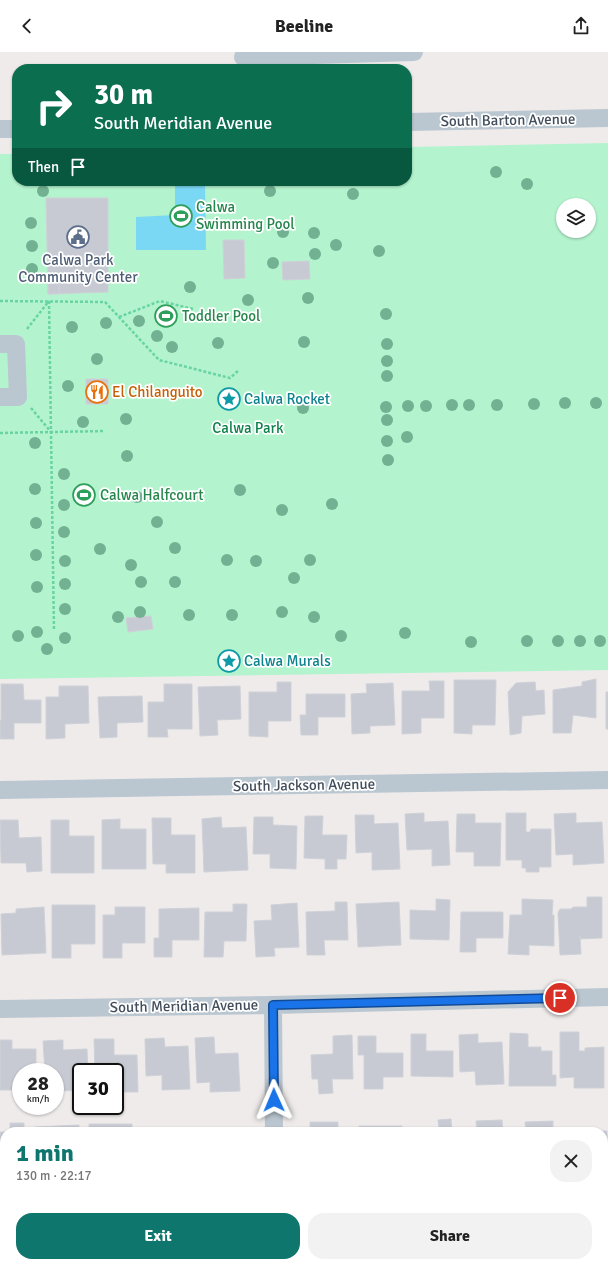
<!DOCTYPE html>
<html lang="en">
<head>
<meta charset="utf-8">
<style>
	body { margin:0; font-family:Signika,sans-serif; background:#f2f2f2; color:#222; height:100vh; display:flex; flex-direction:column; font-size:15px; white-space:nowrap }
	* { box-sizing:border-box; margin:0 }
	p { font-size:13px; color:#767676 }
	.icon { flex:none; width:22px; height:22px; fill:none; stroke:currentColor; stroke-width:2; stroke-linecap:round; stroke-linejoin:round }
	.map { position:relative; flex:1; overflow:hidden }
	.drawer { position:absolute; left:0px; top:1075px; width:608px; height:140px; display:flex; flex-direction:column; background:#fff; border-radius:16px 16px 0 0; box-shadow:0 1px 3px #0004 }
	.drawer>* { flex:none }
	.guide { position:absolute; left:12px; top:12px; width:400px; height:122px; border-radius:16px; box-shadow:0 1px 3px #0004; background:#0b6e4f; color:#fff; overflow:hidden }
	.controls { position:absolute; left:556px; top:146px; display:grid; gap:8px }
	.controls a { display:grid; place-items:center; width:40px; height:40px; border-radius:50%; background:#fff; box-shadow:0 1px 3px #0004; font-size:20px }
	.speed { position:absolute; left:12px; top:1011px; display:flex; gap:8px; font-size:20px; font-weight:700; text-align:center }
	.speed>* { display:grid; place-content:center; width:52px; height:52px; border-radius:50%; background:#fff; box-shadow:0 1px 3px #0004; line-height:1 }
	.speed small { font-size:10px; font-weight:400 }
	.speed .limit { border:2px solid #111; border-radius:6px; background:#fff; color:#111 }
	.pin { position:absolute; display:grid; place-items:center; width:34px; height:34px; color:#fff; margin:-17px; border:2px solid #fff; border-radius:50%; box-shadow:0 1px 4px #0007 }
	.me { position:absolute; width:44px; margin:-22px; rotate:359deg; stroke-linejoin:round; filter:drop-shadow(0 0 3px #0008) }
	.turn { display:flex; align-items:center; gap:14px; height:84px; padding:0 16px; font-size:18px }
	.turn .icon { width:52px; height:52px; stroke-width:2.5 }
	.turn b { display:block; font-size:28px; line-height:34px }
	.then { display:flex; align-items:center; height:38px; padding:0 16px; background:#0003; gap:8px; font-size:15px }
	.round { display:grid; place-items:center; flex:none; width:42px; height:42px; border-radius:16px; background:#f2f2f2 }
	.summary { display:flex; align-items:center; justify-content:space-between; height:68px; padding:0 16px }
	h1 { font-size:24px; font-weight:700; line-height:30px; color:#0f766e }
	.action { display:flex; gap:8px; margin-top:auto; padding:8px 16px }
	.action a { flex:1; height:46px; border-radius:16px; background:#0f766e; color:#fff; font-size:16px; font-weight:700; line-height:46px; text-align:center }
	.action a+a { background:#f2f2f2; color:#222 }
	header { display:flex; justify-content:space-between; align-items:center; height:52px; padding:0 16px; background:#fff; font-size:18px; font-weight:700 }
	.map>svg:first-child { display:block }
	.green { fill:#b3f3ce; fill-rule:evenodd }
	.water { fill:#7bd8f5 }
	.building { fill:#c7cad2; stroke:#cfd1d8 }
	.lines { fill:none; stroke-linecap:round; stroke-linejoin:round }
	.path { stroke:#68d4a2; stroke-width:2.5; stroke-dasharray:3 2; stroke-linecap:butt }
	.minor { stroke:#bac6d0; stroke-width:18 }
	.major { stroke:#a7bace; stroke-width:22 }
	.tree { fill:#73b193 }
	.route-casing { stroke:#114b97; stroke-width:10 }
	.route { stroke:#1a73e8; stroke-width:7 }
	.labels { text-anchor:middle; stroke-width:3.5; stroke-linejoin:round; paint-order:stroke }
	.street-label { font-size:15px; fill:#424e5b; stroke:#fff }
	.leisure-label { font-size:15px; fill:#27864d; stroke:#fff; text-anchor:start }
	.service-label { font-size:15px; fill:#4e5e75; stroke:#fff }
	.food-label { font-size:15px; fill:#c56008; stroke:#fff; text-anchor:start }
	.culture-label { font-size:15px; fill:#0d838f; stroke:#fff; text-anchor:start }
	.park-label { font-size:15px; fill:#0d824b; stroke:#fff }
</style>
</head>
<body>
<header><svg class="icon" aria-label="back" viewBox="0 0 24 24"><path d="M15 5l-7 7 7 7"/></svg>Beeline<svg class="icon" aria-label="share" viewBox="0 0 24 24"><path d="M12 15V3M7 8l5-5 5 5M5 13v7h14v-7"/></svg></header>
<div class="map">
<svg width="608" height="1215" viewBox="0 0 608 1215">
	<rect width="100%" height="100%" fill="#efebeb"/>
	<path class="green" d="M608,91V618L0,627V102H17V129H407V95ZM563,153H589V179H563Z"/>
	<path class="water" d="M175,129H205L206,198H136V165L175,163Z
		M156 265a10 10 0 1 1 20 0a10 10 0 1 1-20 0Z"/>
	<path class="building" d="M46,146H108V240L48,242Z
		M223,188H244L245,226L224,227Z
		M309,209L310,227L283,228L282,210Z
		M59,224V242H48V225Z
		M86,327H108V352H86Z
		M151,564L153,577L128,580L126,566Z
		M596,627V666L573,663L571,681H553V638L582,634V630Z
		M454,628H496L495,673H472V682L454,681Z
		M429,629H444V666H421V681L402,682V639H430Z
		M277,630H291V669H268V685L249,684V640H277Z
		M535,630L536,639L544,638L545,662L522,664L521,681L510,683L508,640L516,631Z
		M393,631L395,673L370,674V681L352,682L351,642L367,641L366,632Z
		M1,632H23L24,648H41V671H14V687H0V668H1Z
		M164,632H192V677H167L168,685H148V650H164Z
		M59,634H88L89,671L65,672V686L46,687V645H59Z
		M240,634L241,667L217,668L218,683L200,684L198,635Z
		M606,640H608V677H606Z
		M306,642H345V665H318V683H301L300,663H306Z
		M142,644L143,670L117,671V685L100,686L98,645Z
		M424,761V770L448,769L450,813L432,814V797L407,798L405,762Z
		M506,761H526V780H530L531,777H551V815H539V820H526V816H522V808H506Z
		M576,761V771L602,770L604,811L573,813V802L556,803L554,762Z
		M457,762H475V771H501L500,814H474V800H456Z
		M355,763H374V772L398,771L400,817L372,818V800L356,801Z
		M305,764H323L322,783H347L346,807H337V817H325V807L304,806Z
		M221,765L222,776L246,775L248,818L204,820L202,767Z
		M254,765H273V773L297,774L296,817L270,816V802H253Z
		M152,766H171V783H195V821H166V812H153Z
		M120,767V777H146V817H102V768Z
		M0,768H18L19,786L41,785L42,819L27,820L26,811H1Z
		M51,768H69V784H94V821H51Z
		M587,845H602V886L580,887V884L581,902L560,903L558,861L560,857H571L573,855H587Z
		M436,847L450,848L449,888L410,887V858L436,859Z
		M522,847L553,848L552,863H554V894L529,893V903L508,902L510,863H522Z
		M335,850H347L348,888H324L325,903H307L306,860L335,859Z
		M399,850L401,893L358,895L356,852Z
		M297,851L299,895L274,896L275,904L256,905L254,869L272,868L271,853Z
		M233,852H247L246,889H224L223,905H204L205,860H233Z
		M52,853H95V892H71V906H52Z
		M44,855L46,901L2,903L1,862L16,861V857Z
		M115,855H145V891H122V906H103V863H115Z
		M199,856V888H172V905H154V886H159V857Z
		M461,860H503V886H476V900H460Z
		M560,980H579V999H585V996L604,995V1036H574V1025L560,1026Z
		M510,981L528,982V995H541V999H552V1023H556V1034H509Z
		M411,982H426V999H453V1025L411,1024Z
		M478,982V991L502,990L504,1032L476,1033L475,1019L460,1020L459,983Z
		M352,983L353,1027H332L333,1041L319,1042L318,1027H312L311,1003L333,1002V984Z
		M358,984H376V1001H403V1025H383V1037H364V1003H358Z
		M214,985L215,1002L238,1001L240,1039L210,1040V1030L197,1031L195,986Z
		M164,986L165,995L188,994L190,1037L162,1038V1023L146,1024L145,987Z
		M94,987H114V1003H137L138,1040H124V1035H115V1020H95Z
		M0,988H12V997H36V1020H21V1038H0Z
		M63,988V998L87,997L88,1020H81V1038L61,1039V1027L55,1028V1020H45L43,989Z
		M451,1067L452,1080H409V1078L439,1076L438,1068Z
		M502,1068L503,1080H477L476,1069Z
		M553,1069V1080H526L525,1070Z
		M310,1070H338V1080H310Z
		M10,1071H24V1080H5V1111H1V1125H0V1080H10Z
		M89,1072H132V1080H89Z
		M79,1073V1080H35V1075Z
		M359,1074H402V1080H359Z
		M201,1076H218V1080H201Z
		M145,1077H186V1080H145Z
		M568,1079H607V1103H603V1080H568Z"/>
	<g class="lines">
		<path class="path" d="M0,249L105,250L159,308L230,326L239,318
			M49,249L54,579
			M119,265L160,249L193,257
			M27,277L49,249
			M31,356L51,380
			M0,381L105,379"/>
		<path class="minor" d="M243,5L414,0
			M407,70L608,66
			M0,77H17
			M0,292H16L18,345H0
			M0,738L608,728
			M273,953L274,1080
			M0,957L273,953L608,945"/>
		<path class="major" d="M603,1189H608
			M0,1194H5"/>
	</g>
	<g class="tree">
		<circle cx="496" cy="120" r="6"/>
		<circle cx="527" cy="132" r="6"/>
		<circle cx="43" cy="139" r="6"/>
		<circle cx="270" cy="139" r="6"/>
		<circle cx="353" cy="142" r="6"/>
		<circle cx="31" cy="171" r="6"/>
		<circle cx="283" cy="180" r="6"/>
		<circle cx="314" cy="181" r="6"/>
		<circle cx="336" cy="193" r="6"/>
		<circle cx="32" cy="194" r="6"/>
		<circle cx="379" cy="199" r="6"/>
		<circle cx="315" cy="202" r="6"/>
		<circle cx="273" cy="211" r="6"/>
		<circle cx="32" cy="217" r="6"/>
		<circle cx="190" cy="235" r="6"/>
		<circle cx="308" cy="246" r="6"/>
		<circle cx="248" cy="248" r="6"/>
		<circle cx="386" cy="262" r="6"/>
		<circle cx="139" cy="269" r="6"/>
		<circle cx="106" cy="271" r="6"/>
		<circle cx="72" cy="275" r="6"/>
		<circle cx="157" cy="284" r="6"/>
		<circle cx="304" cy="290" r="6"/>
		<circle cx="218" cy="291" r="6"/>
		<circle cx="387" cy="292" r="6"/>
		<circle cx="172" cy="295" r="6"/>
		<circle cx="97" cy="307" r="6"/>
		<circle cx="387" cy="309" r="6"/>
		<circle cx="387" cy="324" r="6"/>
		<circle cx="68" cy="334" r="6"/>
		<circle cx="565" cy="351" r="6"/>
		<circle cx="596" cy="351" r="6"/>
		<circle cx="534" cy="352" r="6"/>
		<circle cx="452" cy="353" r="6"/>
		<circle cx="469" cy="353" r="6"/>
		<circle cx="497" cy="353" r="6"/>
		<circle cx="408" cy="354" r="6"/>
		<circle cx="426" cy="354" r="6"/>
		<circle cx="386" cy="355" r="6"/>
		<circle cx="303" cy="356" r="6"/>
		<circle cx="126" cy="367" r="6"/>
		<circle cx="387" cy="368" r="6"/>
		<circle cx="83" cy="370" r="6"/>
		<circle cx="407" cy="385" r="6"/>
		<circle cx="387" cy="389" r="6"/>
		<circle cx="35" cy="391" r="6"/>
		<circle cx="127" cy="404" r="6"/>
		<circle cx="388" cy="408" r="6"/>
		<circle cx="64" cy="422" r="6"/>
		<circle cx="35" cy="437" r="6"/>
		<circle cx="240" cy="438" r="6"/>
		<circle cx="137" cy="445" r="6"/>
		<circle cx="332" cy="452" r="6"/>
		<circle cx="64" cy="453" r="6"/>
		<circle cx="282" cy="458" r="6"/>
		<circle cx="157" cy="470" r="6"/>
		<circle cx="36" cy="471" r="6"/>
		<circle cx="64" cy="480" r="6"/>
		<circle cx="175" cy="496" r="6"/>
		<circle cx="100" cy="497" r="6"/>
		<circle cx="36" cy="503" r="6"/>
		<circle cx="227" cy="508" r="6"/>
		<circle cx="310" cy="508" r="6"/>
		<circle cx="65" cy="509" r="6"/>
		<circle cx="256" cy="509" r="6"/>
		<circle cx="131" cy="513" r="6"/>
		<circle cx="294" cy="526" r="6"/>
		<circle cx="141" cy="530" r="6"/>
		<circle cx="175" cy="530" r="6"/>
		<circle cx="65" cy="532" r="6"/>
		<circle cx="37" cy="535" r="6"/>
		<circle cx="65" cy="557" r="6"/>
		<circle cx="140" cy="560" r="6"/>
		<circle cx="282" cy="560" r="6"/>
		<circle cx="189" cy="563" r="6"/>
		<circle cx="232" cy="563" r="6"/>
		<circle cx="118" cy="565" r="6"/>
		<circle cx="314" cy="565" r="6"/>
		<circle cx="37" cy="580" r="6"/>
		<circle cx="405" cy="581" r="6"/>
		<circle cx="18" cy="584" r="6"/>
		<circle cx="341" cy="584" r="6"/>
		<circle cx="65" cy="586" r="6"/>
		<circle cx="527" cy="589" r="6"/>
		<circle cx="558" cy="589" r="6"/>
		<circle cx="580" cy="589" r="6"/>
		<circle cx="600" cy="589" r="6"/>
		<circle cx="471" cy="590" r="6"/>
		<circle cx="47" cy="597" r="6"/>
	</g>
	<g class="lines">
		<g class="route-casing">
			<path id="route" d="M274,1048L273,953L560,946"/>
		</g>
		<use href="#route" class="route"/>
	</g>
	<defs>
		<g id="stadium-ring" transform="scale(1.15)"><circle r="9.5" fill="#fff" stroke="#2e9e5b" stroke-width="1.5"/><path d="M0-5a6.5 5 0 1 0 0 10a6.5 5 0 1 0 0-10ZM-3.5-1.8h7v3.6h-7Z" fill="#2e9e5b"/></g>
		<g id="civic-ring" transform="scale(1.15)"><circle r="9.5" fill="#fff" stroke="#5c6f8a" stroke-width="1.5"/><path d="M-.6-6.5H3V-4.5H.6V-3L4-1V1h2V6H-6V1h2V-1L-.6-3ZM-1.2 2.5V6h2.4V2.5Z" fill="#5c6f8a"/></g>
		<g id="restaurant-ring" transform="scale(1.15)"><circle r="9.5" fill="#fff" stroke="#e8710a" stroke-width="1.5"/><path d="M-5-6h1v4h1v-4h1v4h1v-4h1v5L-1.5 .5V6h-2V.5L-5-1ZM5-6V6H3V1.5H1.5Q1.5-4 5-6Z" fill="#e8710a"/></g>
		<g id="sight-ring" transform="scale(1.15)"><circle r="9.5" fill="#fff" stroke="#0f9aa8" stroke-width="1.5"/><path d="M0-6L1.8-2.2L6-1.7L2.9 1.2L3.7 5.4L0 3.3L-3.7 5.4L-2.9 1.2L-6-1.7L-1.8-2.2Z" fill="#0f9aa8"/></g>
	</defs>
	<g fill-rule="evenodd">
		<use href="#stadium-ring" x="181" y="164"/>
		<use href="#civic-ring" x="78" y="185"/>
		<use href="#stadium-ring" x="166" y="264"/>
		<use href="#restaurant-ring" x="97" y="340"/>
		<use href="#sight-ring" x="229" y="347"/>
		<use href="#stadium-ring" x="84" y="443"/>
		<use href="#sight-ring" x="229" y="609"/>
	</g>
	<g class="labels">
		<g class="street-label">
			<text transform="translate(508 68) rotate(-1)" y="5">South Barton Avenue</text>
			<text transform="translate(304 733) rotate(-1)" y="5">South Jackson Avenue</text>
			<text transform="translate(184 954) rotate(-1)" y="5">South Meridian Avenue</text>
		</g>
		<g class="leisure-label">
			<text x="196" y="160">Calwa<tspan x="196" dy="17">Swimming Pool</tspan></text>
			<text x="182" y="269">Toddler Pool</text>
			<text x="100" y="448">Calwa Halfcourt</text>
		</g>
		<g class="service-label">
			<text x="78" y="213">Calwa Park<tspan x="78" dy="17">Community Center</tspan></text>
		</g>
		<g class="food-label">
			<text x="112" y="345">El Chilanguito</text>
		</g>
		<g class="culture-label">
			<text x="244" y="352">Calwa Rocket</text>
			<text x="244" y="614">Calwa Murals</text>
		</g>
		<g class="park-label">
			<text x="248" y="381">Calwa Park</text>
		</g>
	</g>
</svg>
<div class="controls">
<a><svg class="icon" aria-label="layers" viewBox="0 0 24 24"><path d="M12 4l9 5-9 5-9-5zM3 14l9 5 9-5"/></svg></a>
</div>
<div class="speed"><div>28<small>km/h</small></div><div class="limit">30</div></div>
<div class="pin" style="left:560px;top:946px;background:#d93025"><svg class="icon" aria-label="arrive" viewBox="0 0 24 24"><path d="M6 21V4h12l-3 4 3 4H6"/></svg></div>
<svg class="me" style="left:274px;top:1048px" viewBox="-20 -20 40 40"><path d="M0-17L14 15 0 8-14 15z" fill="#1a73e8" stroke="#fff" stroke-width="4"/></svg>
<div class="guide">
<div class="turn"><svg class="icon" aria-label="right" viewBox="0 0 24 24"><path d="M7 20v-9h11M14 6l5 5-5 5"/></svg><div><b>30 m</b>South Meridian Avenue</div></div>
<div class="then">Then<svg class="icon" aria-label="arrive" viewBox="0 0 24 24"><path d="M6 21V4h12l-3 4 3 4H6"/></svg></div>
</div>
<section class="drawer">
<div class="summary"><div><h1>1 min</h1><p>130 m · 22:17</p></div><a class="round"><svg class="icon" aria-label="close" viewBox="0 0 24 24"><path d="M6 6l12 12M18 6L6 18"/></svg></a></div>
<div class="action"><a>Exit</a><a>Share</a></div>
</section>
</div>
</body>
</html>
